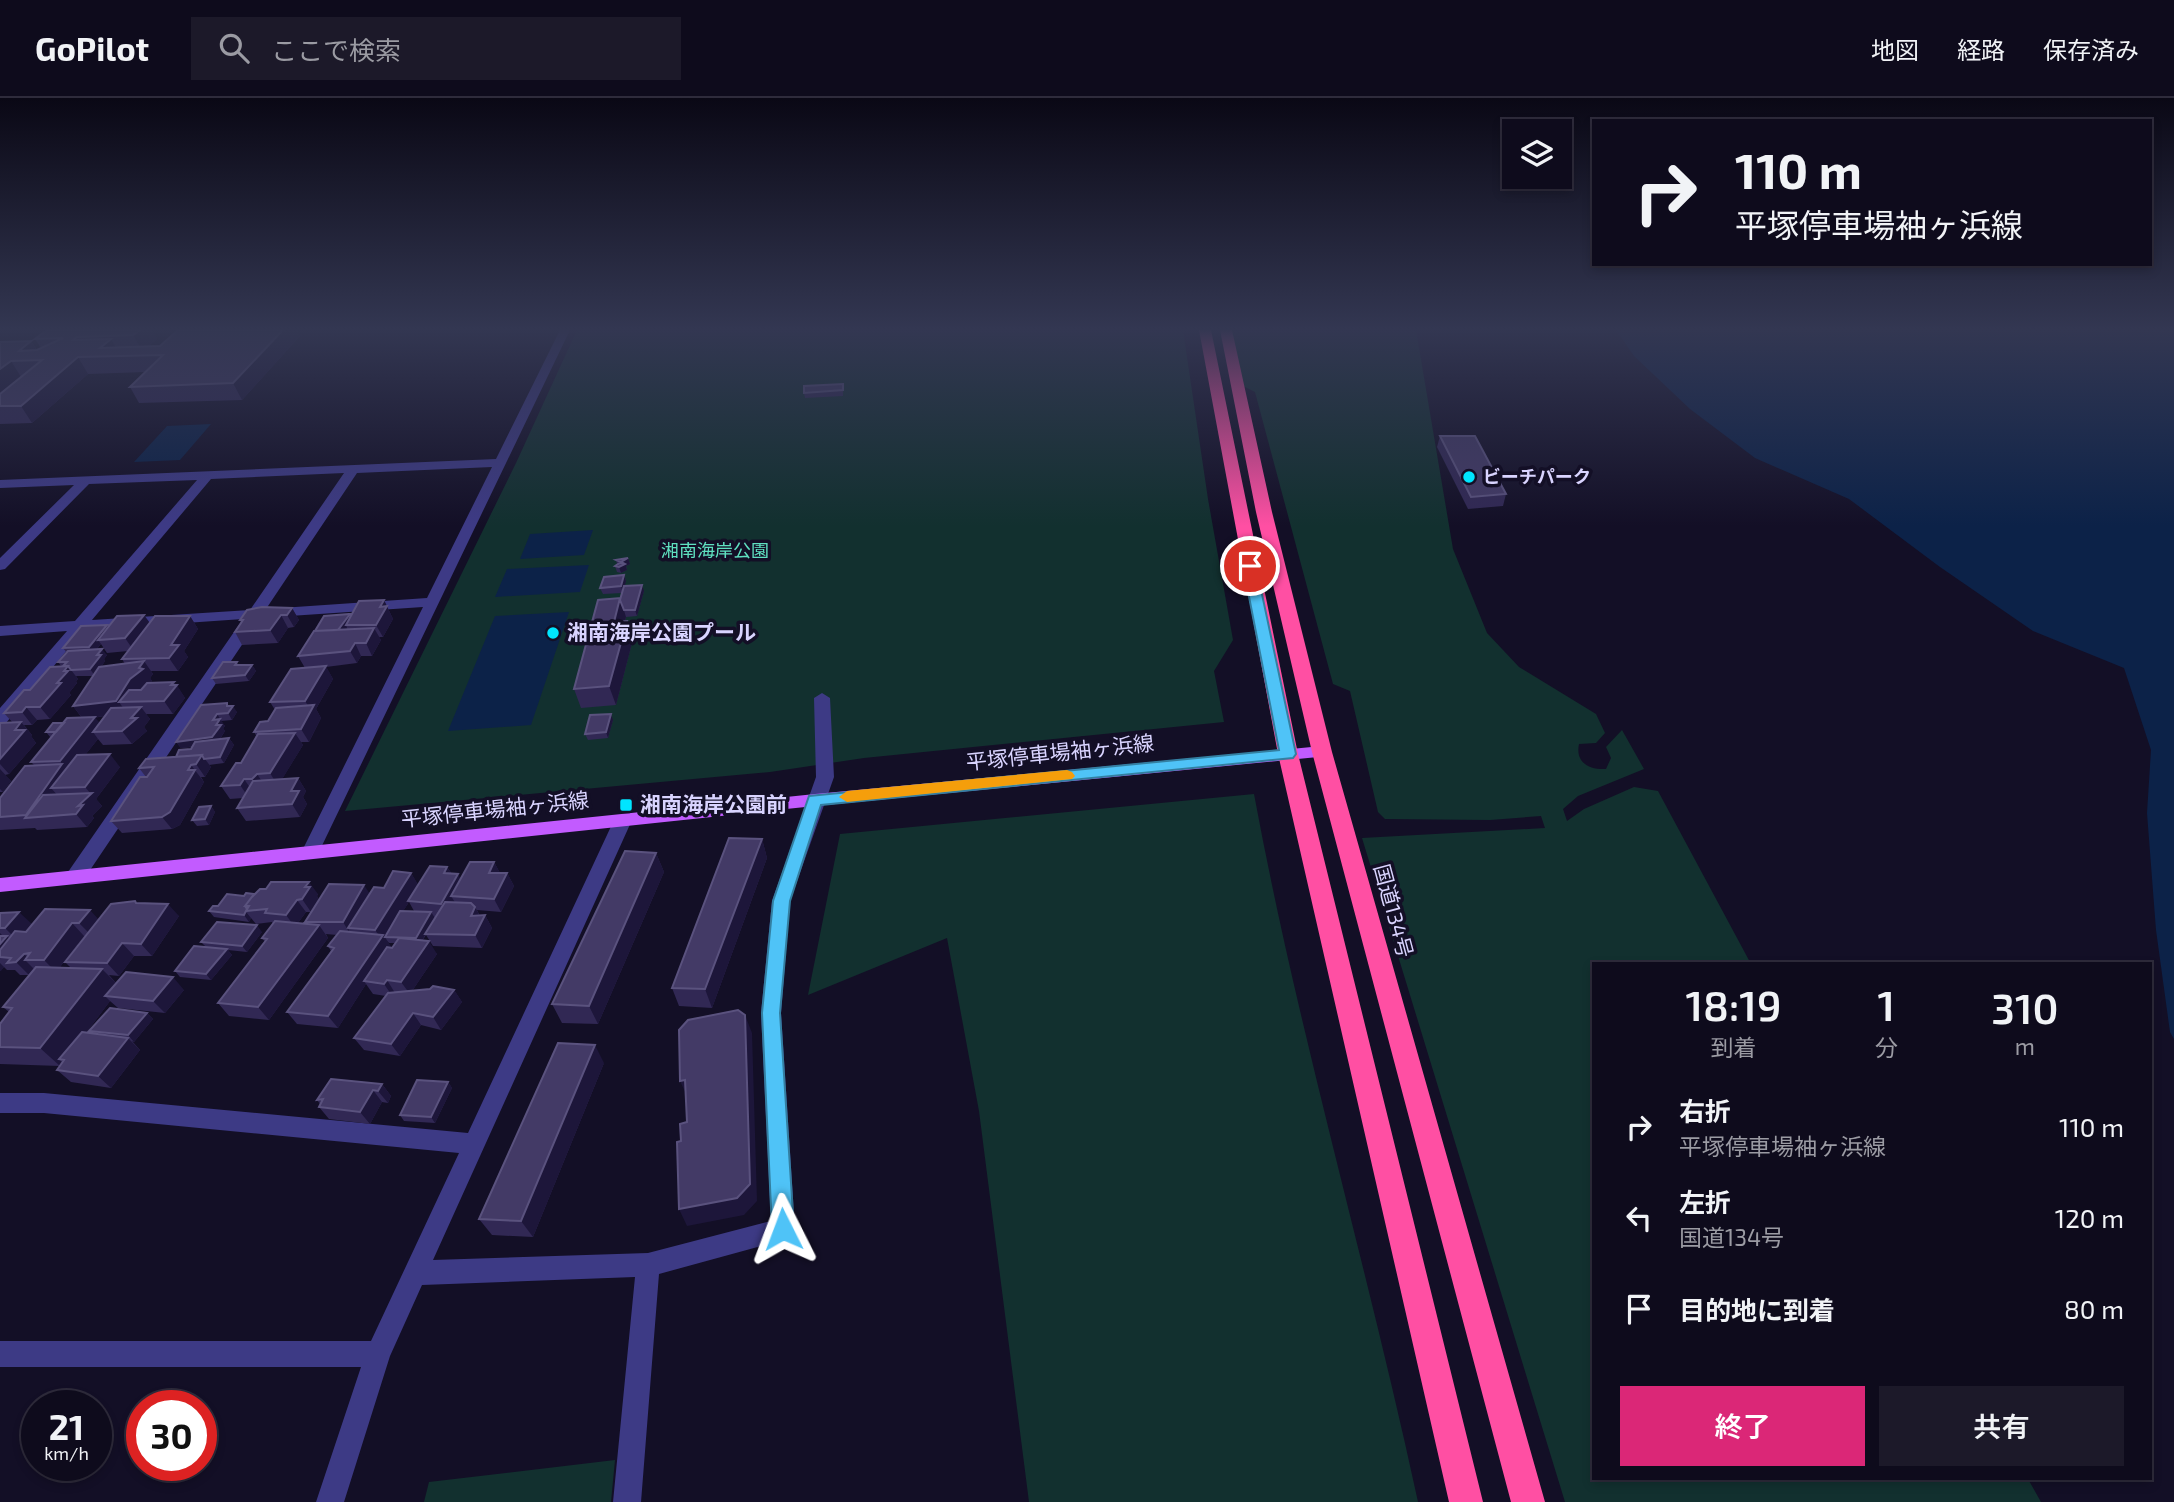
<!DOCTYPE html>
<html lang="ja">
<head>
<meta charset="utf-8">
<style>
	body { margin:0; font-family:"Exo 2","Noto Sans JP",sans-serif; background:#1c1929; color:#f1f3f6; height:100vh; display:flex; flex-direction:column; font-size:26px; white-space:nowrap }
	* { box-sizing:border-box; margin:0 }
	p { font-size:23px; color:#9b9ba3 }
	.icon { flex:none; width:38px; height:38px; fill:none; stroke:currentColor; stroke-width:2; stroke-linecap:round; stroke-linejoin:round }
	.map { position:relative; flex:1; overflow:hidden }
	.details { position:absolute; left:1592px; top:864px; width:560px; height:518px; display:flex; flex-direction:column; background:#0e0b1c; border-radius:0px; box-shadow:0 4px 10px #0003,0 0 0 2px #2e2b3b }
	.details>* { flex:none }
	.guide { position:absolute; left:1592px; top:21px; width:560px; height:147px; border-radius:0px; box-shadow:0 4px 10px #0003,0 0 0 2px #2e2b3b; background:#0e0b1c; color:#f1f3f6; overflow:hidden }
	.buttons { position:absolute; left:1502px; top:21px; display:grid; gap:14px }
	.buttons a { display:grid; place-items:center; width:70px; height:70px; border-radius:0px; background:#0e0b1c; box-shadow:0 4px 10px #0003,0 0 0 2px #2e2b3b; font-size:35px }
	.speed { position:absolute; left:21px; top:1292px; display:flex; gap:14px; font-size:35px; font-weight:700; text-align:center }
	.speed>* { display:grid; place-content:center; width:91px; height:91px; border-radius:50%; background:#0e0b1c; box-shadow:0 4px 10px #0003,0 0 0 2px #2e2b3b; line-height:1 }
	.speed small { font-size:18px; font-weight:400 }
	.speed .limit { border:10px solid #d22; background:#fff; color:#111 }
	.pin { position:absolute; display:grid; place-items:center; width:60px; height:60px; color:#fff; margin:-30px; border:4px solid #fff; border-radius:50%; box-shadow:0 2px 7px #0007 }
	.me { position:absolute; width:77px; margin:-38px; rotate:357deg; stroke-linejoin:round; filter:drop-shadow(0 0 5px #0008) }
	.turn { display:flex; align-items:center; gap:24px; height:147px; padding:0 28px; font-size:32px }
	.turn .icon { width:91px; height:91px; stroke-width:2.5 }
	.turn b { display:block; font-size:49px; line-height:60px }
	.eta { display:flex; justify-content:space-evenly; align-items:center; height:119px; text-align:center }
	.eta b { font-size:42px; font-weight:600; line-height:49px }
	.cta { display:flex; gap:14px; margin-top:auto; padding:14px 28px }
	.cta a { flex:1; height:80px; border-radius:0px; background:#db2777; color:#fff; font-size:28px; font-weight:600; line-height:80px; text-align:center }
	.cta a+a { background:#1c1929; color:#f1f3f6 }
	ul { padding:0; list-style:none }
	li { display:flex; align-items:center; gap:21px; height:91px; padding:0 28px }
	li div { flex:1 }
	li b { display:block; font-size:26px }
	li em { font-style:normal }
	header { display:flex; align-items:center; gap:42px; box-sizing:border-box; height:98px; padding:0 35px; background:#0e0b1c; border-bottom:2px solid #2e2b3b }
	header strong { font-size:33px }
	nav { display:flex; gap:38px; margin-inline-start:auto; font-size:24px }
	.search { width:490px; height:63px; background:#1c1929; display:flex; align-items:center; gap:18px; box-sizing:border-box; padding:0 24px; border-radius:0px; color:#9b9ba3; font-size:26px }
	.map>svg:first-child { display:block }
	.green { fill:#12302f }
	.water { fill:#0c2248 }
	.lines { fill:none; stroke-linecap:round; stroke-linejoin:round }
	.minor { fill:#3d3a85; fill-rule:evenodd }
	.major { fill:#c25bff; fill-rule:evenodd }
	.highway { fill:#ff4fa3; fill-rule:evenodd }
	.wall { fill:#312854; fill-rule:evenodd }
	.shaded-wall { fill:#1d163a }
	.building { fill:#433a66; stroke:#5a527e; stroke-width:2 }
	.route { fill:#4fc3f7; stroke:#337fa1; stroke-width:2 }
	.slow { fill:#f59e0b }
	.poi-dot { fill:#00e5ff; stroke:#130f26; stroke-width:2.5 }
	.labels { text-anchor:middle; stroke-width:7; stroke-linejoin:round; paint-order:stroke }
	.far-poi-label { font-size:18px; font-weight:bold; fill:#d9d4ff; stroke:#130f26; text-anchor:start }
	.far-park-label { font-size:18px; fill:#5fe0c0; stroke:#130f26 }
	.poi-label { font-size:21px; font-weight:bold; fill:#d9d4ff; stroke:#130f26; text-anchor:start }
	.street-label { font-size:21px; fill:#d9d4ff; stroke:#130f26 }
</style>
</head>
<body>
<header>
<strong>GoPilot</strong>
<div class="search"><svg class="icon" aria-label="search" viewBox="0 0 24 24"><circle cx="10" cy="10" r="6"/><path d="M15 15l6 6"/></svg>ここで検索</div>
<nav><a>地図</a><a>経路</a><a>保存済み</a></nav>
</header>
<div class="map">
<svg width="2174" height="1404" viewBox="0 0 2174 1404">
	<rect width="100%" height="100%" fill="#130f26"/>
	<path class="green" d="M577,232H1183L1208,401L1233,542L1214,573L1224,624L864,660L770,674L345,713L516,365Z
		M1230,232H1416L1453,451L1487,535L1519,569L1596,616L1605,635L1596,645L1579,646C1575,665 1590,672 1606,671L1611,660L1606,649L1622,632L1644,671L1578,698L1563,711L1567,723L1584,711L1634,689L1658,693L1751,866H1594V1381H2028L2041,1404H1565L1362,740L1545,730L1541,718L1490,722L1385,721L1378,714L1350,593L1333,586L1255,294L1237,285Z
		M1254,696C1298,934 1367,1167 1418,1404H1029L979,1013L947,840L808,897L840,736Z
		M615,1362L611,1404H424L429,1384Z"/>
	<path class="water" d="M1616,232H2174V941L2170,934L2156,832L2147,715L2151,652L2124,570L2033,533L1940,469L1849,401L1755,360L1690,311L1634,258Z
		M211,326L180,362L134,364L167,328Z
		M593,432L584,457L520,461L530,436Z
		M589,467L580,494L495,499L507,471Z
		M569,514L531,627L448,633L495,518Z"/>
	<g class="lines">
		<path class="minor" d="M560,232H570L317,758H305L302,753L423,509L260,520L82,784H68L66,779L68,774L243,521L84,532L6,625L0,626V610L67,533L0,538V528L75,523L197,382L89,386L5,471L0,472V460L74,387L0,390V382L496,361ZM492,369L427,500L266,511L357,375ZM344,375L250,512L92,522L211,381Z
			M822,595L830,600L834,679L790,803L781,915L795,1131L791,1139L783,1142L659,1176L641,1404H613L635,1179L422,1187L390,1258L344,1404H316L361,1269H0V1243H371L459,1055L44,1015H0V995H44L468,1035L614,722L617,717H629L632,722L433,1162L648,1155L771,1123L761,915L772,803L816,679L814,600Z"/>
		<path class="major" d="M1322,648L1328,650L1330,654L1328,658L815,708L0,794V780L815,696Z"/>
		<path class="highway" d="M1199,232H1211L1298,656L1483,1404H1449L1278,656Z
			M1220,232H1232L1272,414L1332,654L1545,1404H1511L1312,654L1256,414Z"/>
	</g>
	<path class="wall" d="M47,232H152L157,241L148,249L300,238L242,302L139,305L130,289L145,274L88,276L32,325L0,326V244L31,243L37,252L41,250L35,241Z
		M843,286V298L805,300L804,295Z
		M1440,338L1506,396L1503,408L1468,411L1437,349Z
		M628,460L630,466L626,468L627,472L621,475L617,474L615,468L617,466L616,462Z
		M624,477L626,483L624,488L644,493L637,518L626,519L625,523L633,541L616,607L581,610L574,591L620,502L622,495L603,496L600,490Z
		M384,502L393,521L383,539H379L381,542L372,558H361L357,565L326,569L333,581L316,611L321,620L309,644H301L303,647L282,681L298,680L306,693L303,699L307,706L300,719L246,723L237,710L243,700L230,701L221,688L241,665L257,639L254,634L268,623L275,612L270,604L305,570L298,558L350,516L351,517Z
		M292,510L299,522L294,529L288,530L278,545L242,547L235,534L241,525L240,522Z
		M190,518L198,531L184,553L188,559L178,573H151L153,576L150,580L152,583L149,585L174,584L185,600L173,616H146L150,621L144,629L147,633L132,646L103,647L98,641L85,657L120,669L96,701L102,708L92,718L94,720L87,729L37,732L35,730L0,732V700L34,667L31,664L51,640L46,634L64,625L82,620L73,608L93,578H76L78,581L76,583L77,585L69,595L71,597L50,621L37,622L32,627H24L32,637L31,638L36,645L9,676L5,677L11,683L3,694H0V625L12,624L4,615L30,592L61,568L58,564L67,555L63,550L107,527L108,529L150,525ZM101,546L107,555L128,553L122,561L125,566L101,569L105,563L104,561L107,557L97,551ZM105,618L100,625L93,620Z
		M237,564L238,567H252L256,573L249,583L216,586L212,580Z
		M229,608L237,614L232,622L221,623L225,628L223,630L225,633L220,641L229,640L234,647L224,665L209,667L211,669L205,679H201L204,684L180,727L172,731L122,735L111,723L146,679L139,670L176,659L191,651L192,649L181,650L176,644Z
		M613,622L608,640L588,642L585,636Z
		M211,708L215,714L209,727L197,728L192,722Z
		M762,741L767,760L712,910L679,908L672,890Z
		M656,755L664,774L598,926L562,925L552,906Z
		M494,764L500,775H507L514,788L501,814L477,812L480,818L485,817L492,830L482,850L433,848L426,837L422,843L437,856L412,893L454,892L462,904L441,932L421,927L400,958L364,952L354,940L386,898L373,896L366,886L338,930L297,926L287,914L331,853L328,848L337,837L326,836L328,840L269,922L229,918L218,905L265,844L262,840L273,826L272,824L256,826L251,820L249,824L214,819L209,813L218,808L244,798L254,796H318L317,798L319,802L370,796L411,775L418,787L447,769L452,776L461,781ZM409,804L414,813H403ZM306,814H311L305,824L307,826L298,825ZM385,841L389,845H395L392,850Z
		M137,805L179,818L152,858H134L119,878L109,877L116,885L184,892L165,915L118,910L110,903L86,935L92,936L89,933L147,915L153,921L134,944L132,943L140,952L111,990L71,984L57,972L60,968L0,966V926L9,914L3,909L29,877H20L15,872H7L4,869L0,873V815L32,826L26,834L45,811L99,822ZM84,838H86L65,864L71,870L60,869Z
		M262,834L247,854L228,852L232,857L211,882L180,879L175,873L206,849L201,844Z
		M604,965L533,1139L492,1137L479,1121Z
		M448,984L452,990L435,1025L404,1023L400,1017Z
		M382,986L391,998L388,1005L382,1004L370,1026L329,1021L319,1009L320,1006L317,1002Z"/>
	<path class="shaded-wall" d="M140,232H152L157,241L143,254L133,237Z
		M283,232H297L300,238L242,302L233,285Z
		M111,241L120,257L100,250Z
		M31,243L41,260L19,253Z
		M78,259L88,276L32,325L21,308Z
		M11,263L21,279L0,297V271Z
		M628,460L630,466L626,468L627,472L621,475L619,469L621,464Z
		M624,477L626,483L623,495L621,488Z
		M642,487L644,493L637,518L635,512Z
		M620,500L626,519L620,542L614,524Z
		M384,502L393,521L383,539L376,527L380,509Z
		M292,510L299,522L294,529L287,517Z
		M350,516L354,522L346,527L347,530L340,541L336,535Z
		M144,517L153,529L134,553L125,540Z
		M281,517L288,530L278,545L270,532Z
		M190,518L198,531L184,553L188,559L178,573L169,560L171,547Z
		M627,523L633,541L616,607L609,588Z
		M107,527L112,533L98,542L101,546L93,555L89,549Z
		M374,530L381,542L372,558L366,545Z
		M355,545L361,558L357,565L350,553Z
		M102,551L107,557L104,561L105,563L95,578L90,571L97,557Z
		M144,563L153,576L150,580L152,583L139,594L119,604L126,614V615L83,621L73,608L139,570Z
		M252,567L256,573L249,583L245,577Z
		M68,568L78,581L76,583L77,585L69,595L71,597L50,621L40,609L64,573Z
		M326,568L333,581L316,611L321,620L309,644L301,631L311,612L305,603Z
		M174,584L176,588L177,587L185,600L173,616L164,603Z
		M227,605L231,611L233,608L237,614L232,622L228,615Z
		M26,609L37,622L32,627L22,614Z
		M141,609L150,621L144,629L147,633L132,646L122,633Z
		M217,616L225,628L223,630L225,633L217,645L181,650L176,644L213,622Z
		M611,616L613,622L608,640L606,634Z
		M95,619L105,632L93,634L98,641L70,676L51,690L59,699L28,719L26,717L62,666L60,663Z
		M21,624L32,637L31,638L36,645L9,676L0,666V661L15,632Z
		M295,635L303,647L278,688L270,675Z
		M229,640L234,647L224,665L220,659Z
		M110,656L120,669L96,701L102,708L92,718L94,720L87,729L76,716L78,708L91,696L85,689Z
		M202,657L211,669L205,679L196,666Z
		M191,667L204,684L180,727L172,731L162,719Z
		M0,671L11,683L3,694L0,691Z
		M257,676L265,688L261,694L252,681Z
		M298,680L306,693L303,699L307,706L300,719L292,706L291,693Z
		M244,681L253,694L249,700L240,687Z
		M211,708L215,714L209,727L205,721Z
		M762,741L767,760L712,910L705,891Z
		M656,755L664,774L598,926L589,908Z
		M494,764L501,777L489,775Z
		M447,769L455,781L444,775Z
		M411,775L419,788L387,839H385L391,849L364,883L366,886L338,930L328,918L381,840L375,832Z
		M507,775L514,788L501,814L494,801Z
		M458,776L465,789L451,798L456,806L448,819L441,806Z
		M309,784L318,796L317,798L319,802L311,814L302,801L305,789Z
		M364,787L372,799L348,830L351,837L343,824Z
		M297,802L306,814L295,829L286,817Z
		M168,806L179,818L152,858L141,846Z
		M475,809L482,822L471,818Z
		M90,812L101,824L91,837L79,825Z
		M19,814L32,826L18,843L5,830Z
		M246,814L251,820L249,824L244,817Z
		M431,814L435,820L420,846L416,840Z
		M485,817L492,830L482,850L475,837Z
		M72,825L84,838L56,874L44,862Z
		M257,827L262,834L247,854L242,848Z
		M319,827L328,840L269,922L258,909Z
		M0,835L5,840L7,838L20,851L0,859Z
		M429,843L437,856L410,896L401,884Z
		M122,845L134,858L119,878L107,865Z
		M227,851L232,857L211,882L206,876Z
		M24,856L30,862H25L34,871L29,877L16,864Z
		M0,865L4,869L1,873L0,872Z
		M102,871L120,889L105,898L110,903L65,963L59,961L63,965L60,968L40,950Z
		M173,879L184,892L165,915L153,903Z
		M387,882L395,895L393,899L384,886Z
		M454,892L462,904L441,932L433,919Z
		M147,915L153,921L134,944L128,937Z
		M413,915L421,927L400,958L391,946Z
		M745,917L752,935L757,1103L744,1117L687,1128L679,1111Z
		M128,940L140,952L111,990L98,978Z
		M595,947L604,965L533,1139L521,1123Z
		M685,982L688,1000L680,983Z
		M448,984L452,990L435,1025L431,1019Z
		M382,986L391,998L388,1005L378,993Z
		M373,992L382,1004L370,1026L360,1014Z"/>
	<path class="building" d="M47,232H140L133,237L77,239L73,242L111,241L100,250L160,248L178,232H283L233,285L130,289L163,257L78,259L21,308H0V296L42,262L11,263L0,271V244L31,243L19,253L37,252L63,240L35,241Z
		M843,286V292L804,295V288Z
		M1440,338H1475L1506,396L1471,399Z
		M628,460L621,464L625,466L619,469L615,468L621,464L616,462Z
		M624,477L621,488L600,490L604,479Z
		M642,487L635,512H624L620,502L624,488Z
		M620,500L614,524L627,523L609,588L574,591L598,502Z
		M384,502L380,509L387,508L376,527H346L359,503Z
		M262,509L292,510L287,517H281L270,532L235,534L243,522H240L247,512Z
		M350,516L338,532L315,533L324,518Z
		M144,517L125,540L98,542L117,518Z
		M155,518H190L171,547H179L169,560L122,561Z
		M107,527L89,549L63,550L81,528Z
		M374,530L366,545H355L350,553L298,558L314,533Z
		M102,551L97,557H101L90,571L71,572L68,568H63L67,564H58L68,553Z
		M144,563L139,570L143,571L130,581L116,603L73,608L99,569Z
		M223,564H237L235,567H252L245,577L212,580Z
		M68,568L64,573H68L57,585H61L40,609H26L22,614L4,615L24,592H30L50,569Z
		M326,568L305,603L270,604L291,571Z
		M174,584L171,587H177L164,603L119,604L129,592H141L147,585Z
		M227,605V608H233L228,615L217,616L213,622L220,621L216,627H221L212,639L176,644L201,607Z
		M314,607L301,631L254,634L260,624L268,623L276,610Z
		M141,609L131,620H137L122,633L93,634L111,610Z
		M611,616L606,634L585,636L590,617Z
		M95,619L60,663L31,664L67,620Z
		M21,624L15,632H25L0,661V625Z
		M53,625H64L56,634H46Z
		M295,635L270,675L257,676L252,681H244L240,687L221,688L236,665H241L258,636Z
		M229,640L220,659L204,661L202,657L176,659L179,652L191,651L195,644Z
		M110,656L85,689L51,690L77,657Z
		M202,657L196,666L191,667L188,672H195L170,714L162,719L111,723L140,679H147L154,669L139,670L146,661Z
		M62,666L26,717L0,719V700L25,668Z
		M298,680L291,693H299L292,706L237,710L253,683Z
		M92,695L78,708L83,707L76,716L25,720L43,697Z
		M211,708L205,721L192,722L199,709Z
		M729,740L762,741L705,891L672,890Z
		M625,753L656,755L589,908L552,906Z
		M470,764H494L489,775H507L494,801L451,798Z
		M430,768L447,769L444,775L458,776L441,806L408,803Z
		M393,773L411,775L375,832L348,830L374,789L384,790Z
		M271,784H309L305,789H310L302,801L297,802L286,817L265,815L267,811L246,813L249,808H245L252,799L260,791H266Z
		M329,786L364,787L343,824H305Z
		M246,795L254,796L245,808L247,811L244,817L209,813L213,808H218L227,796L244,798Z
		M135,803L136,805L168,806L141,846L122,845L107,865L65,864L111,806Z
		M445,804L471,805L475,809L471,818L485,817L475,837L425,836Z
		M45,811L90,812L79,825H72L44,862H25L30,855L24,856L16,864L7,865L11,860L0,859V852L15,833L26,834Z
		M400,813L431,814L416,840L385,839Z
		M19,814L5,830H0V815Z
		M275,823L319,827L258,909L218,905L267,841L262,840Z
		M217,824L257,827L242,848L201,844Z
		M340,833L383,837L328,918L287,914L334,850L328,848Z
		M0,838H7L0,846Z
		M399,840L429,843L401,884L387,882L384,886L364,883L387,849L392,850Z
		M194,848L227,851L206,876L175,873Z
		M36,869L102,871L40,950L0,949V926L12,910L3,909Z
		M126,874L173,879L153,903L105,898Z
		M433,888L454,892L433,919L413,915L391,946L354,940L388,895L430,891Z
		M110,910L147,915L128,937L89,933Z
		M738,912L745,917L750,1086L737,1100L679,1111L677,1044L681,1043L680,1026L687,1024L685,982L680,983L679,932L688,922Z
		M82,934L128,940L98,978L57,972L64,962L59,961Z
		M558,945L595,947L521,1123L479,1121Z
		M331,981L382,986L378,993L373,992L360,1014L319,1009L323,1001L317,1002Z
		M417,982L448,984L431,1019L400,1017Z"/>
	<linearGradient id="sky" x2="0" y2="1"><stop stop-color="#0a0815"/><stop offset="0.54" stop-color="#333752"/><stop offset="1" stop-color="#333752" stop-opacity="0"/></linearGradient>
	<rect width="2174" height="428" fill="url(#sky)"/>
	<path class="route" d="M1250,464L1256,468L1296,656L1293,660L821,707L790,803L780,915L794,1131L791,1139L783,1142L775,1139L772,1131L762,915L773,803L809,698L1279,652L1243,468Z"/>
	<path class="slow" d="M1067,672L1072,674L1075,678L1072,681L847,704L839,699L847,693Z"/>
	<g class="poi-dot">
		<circle cx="1469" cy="379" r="7"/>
		<circle cx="553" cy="535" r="7"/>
		<rect x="619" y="700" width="14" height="14" rx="3.5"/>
	</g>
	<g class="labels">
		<g class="far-poi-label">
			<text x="1483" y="385">ビーチパーク</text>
		</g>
		<g class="far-park-label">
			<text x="715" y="459">湘南海岸公園</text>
		</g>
		<g class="poi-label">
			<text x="567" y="542">湘南海岸公園プール</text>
			<text x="640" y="714">湘南海岸公園前</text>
		</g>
		<g class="street-label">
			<text transform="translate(1060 655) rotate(-6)" y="7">平塚停車場袖ヶ浜線</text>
			<text transform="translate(495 712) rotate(-6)" y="7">平塚停車場袖ヶ浜線</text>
			<text transform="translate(1393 813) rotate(75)" y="7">国道134号</text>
		</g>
	</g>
</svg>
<div class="buttons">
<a><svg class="icon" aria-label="layers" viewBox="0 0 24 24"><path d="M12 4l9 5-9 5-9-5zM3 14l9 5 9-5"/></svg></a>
</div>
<div class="speed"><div>21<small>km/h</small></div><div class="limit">30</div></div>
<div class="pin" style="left:1250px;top:468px;background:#d93025"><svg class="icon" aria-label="arrive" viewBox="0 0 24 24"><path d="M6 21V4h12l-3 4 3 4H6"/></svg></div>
<svg class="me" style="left:783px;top:1131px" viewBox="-20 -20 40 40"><path d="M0-17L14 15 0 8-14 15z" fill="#4fc3f7" stroke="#fff" stroke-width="4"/></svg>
<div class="guide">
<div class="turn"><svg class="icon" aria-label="right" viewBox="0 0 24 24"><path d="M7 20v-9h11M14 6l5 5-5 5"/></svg><div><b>110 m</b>平塚停車場袖ヶ浜線</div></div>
</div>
<section class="details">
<div class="eta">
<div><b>18:19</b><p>到着</p></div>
<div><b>1</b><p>分</p></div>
<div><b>310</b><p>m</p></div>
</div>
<ul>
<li><svg class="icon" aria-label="right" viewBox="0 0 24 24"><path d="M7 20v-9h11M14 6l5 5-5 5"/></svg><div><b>右折</b><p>平塚停車場袖ヶ浜線</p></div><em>110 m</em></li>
<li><svg class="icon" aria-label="left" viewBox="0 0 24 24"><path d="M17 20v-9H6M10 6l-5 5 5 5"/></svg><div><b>左折</b><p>国道134号</p></div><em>120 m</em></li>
<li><svg class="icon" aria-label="arrive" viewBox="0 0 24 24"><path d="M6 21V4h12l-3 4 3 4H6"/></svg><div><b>目的地に到着</b></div><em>80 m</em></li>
</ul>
<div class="cta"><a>終了</a><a>共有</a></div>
</section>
</div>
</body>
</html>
